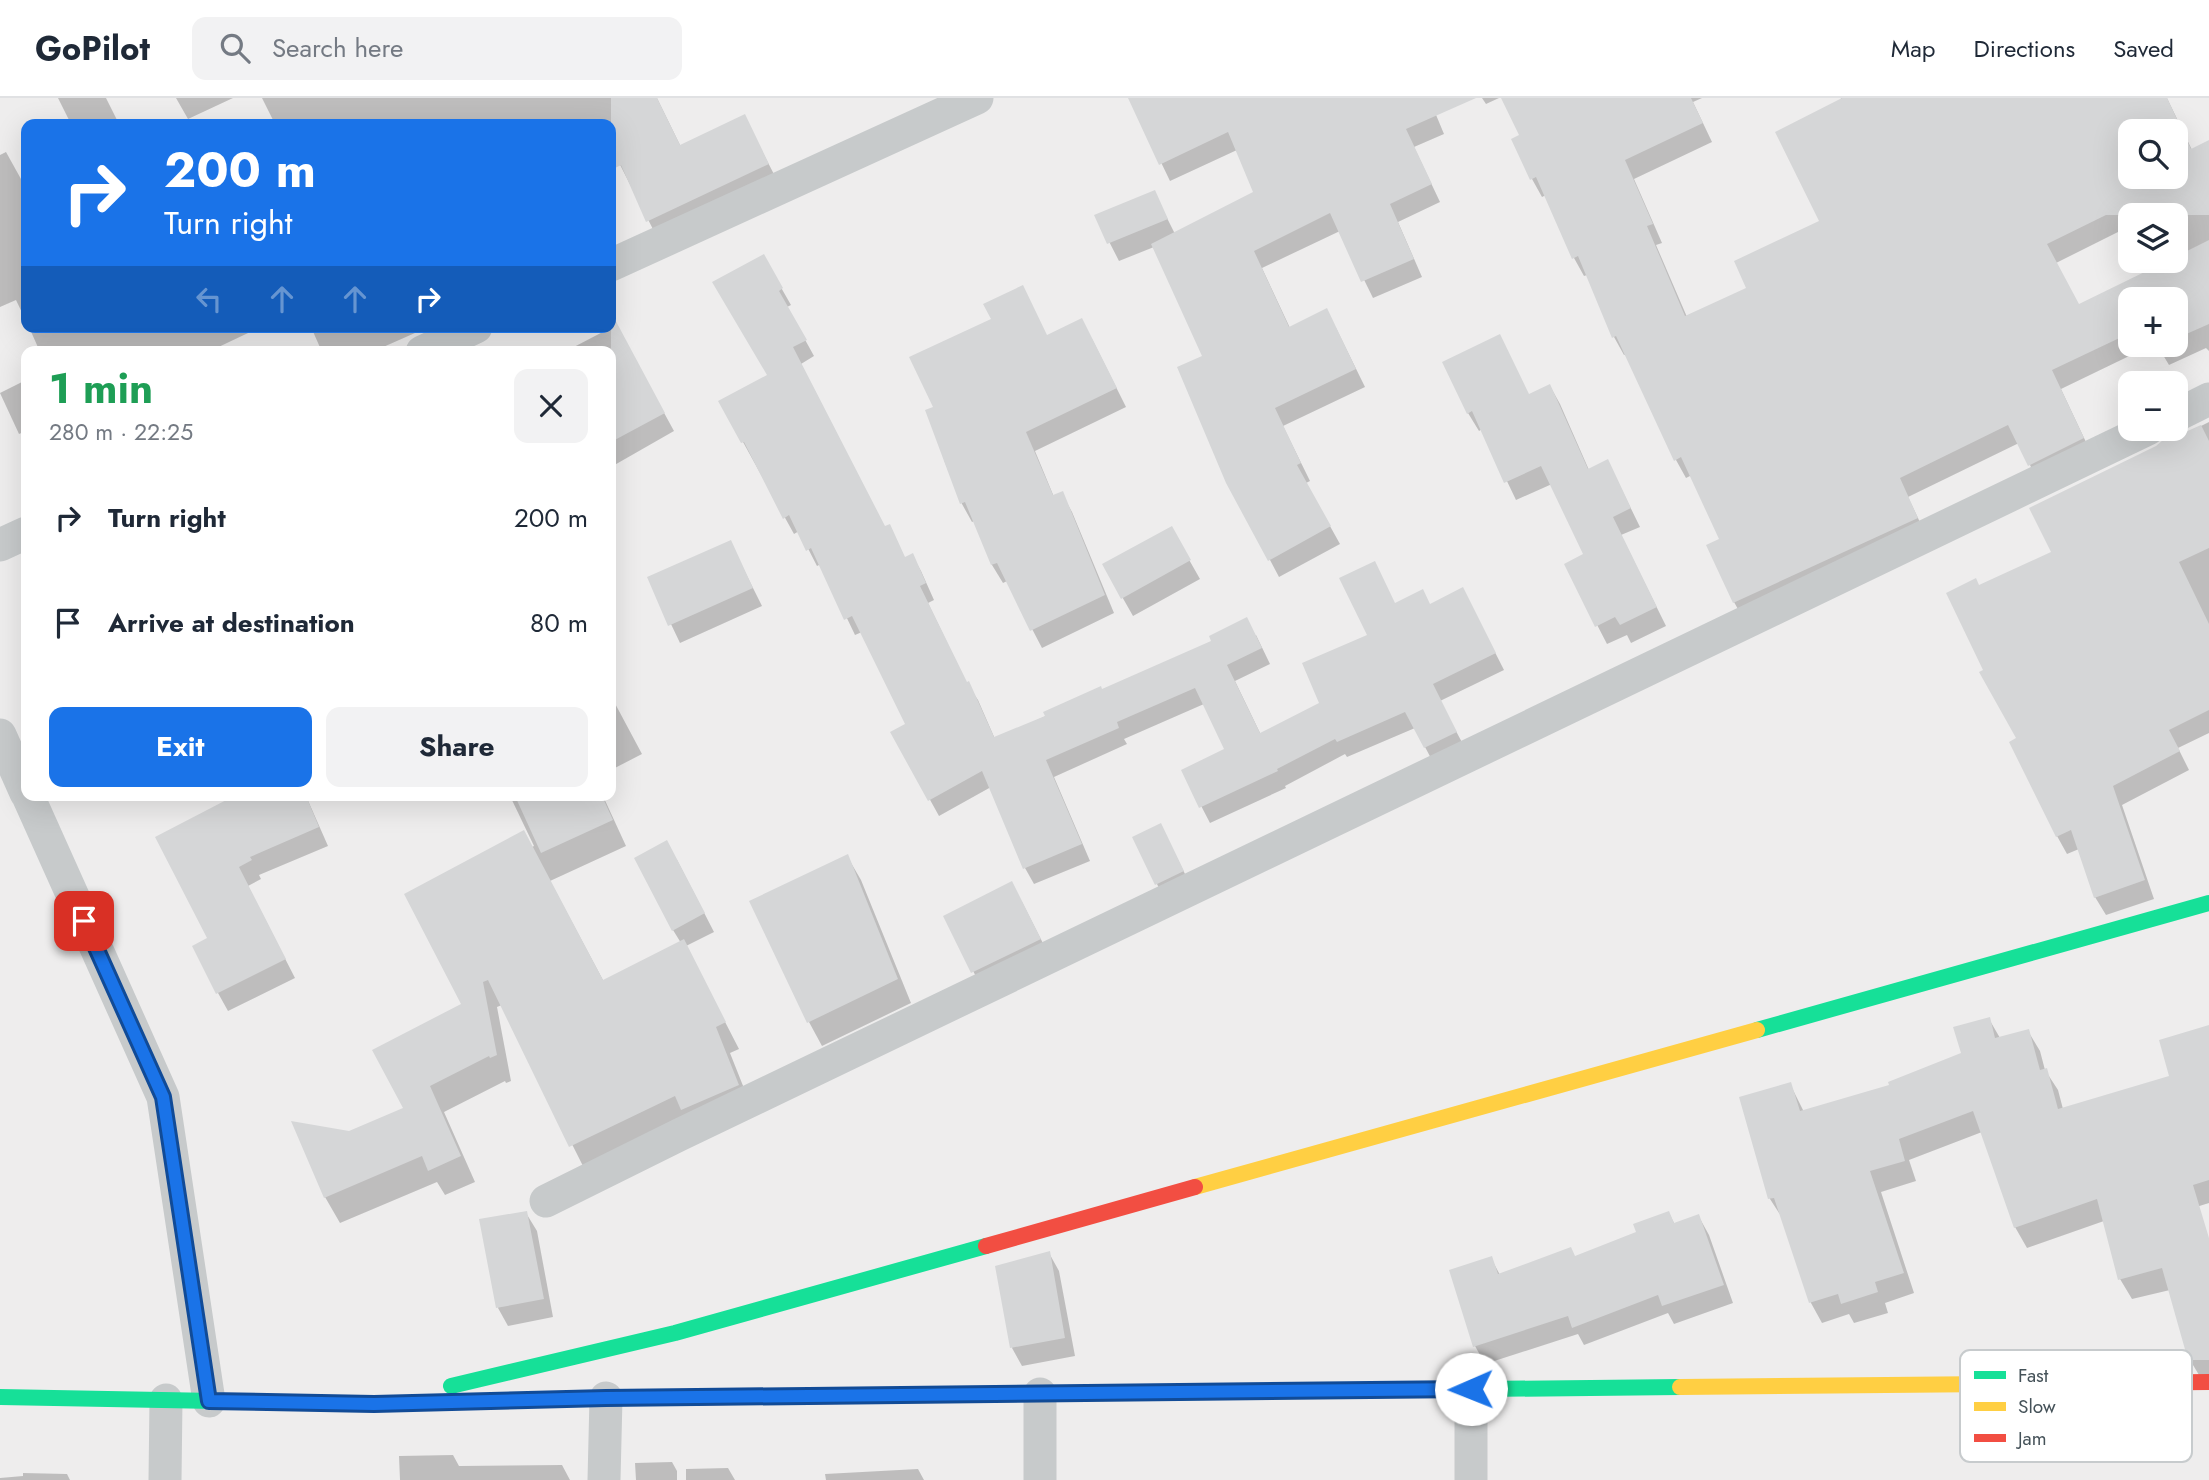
<!DOCTYPE html>
<html lang="en">
<head>
<meta charset="utf-8">
<style>
	body { margin:0; font-family:Jost,sans-serif; background:#f2f2f3; color:#1f2937; height:100vh; display:flex; flex-direction:column; font-size:26px; white-space:nowrap }
	* { box-sizing:border-box; margin:0 }
	p { font-size:23px; color:#747a83 }
	.icon { flex:none; width:38px; height:38px; fill:none; stroke:currentColor; stroke-width:2; stroke-linecap:round; stroke-linejoin:round }
	.map { position:relative; flex:1; overflow:hidden }
	.drawer { position:absolute; left:21px; top:248px; width:595px; height:455px; display:flex; flex-direction:column; background:#fff; border-radius:14px; box-shadow:0 7px 28px #0002 }
	.drawer>* { flex:none }
	.hud { position:absolute; left:21px; top:21px; width:595px; height:214px; border-radius:14px; box-shadow:0 7px 28px #0002; background:#1a73e8; color:#fff; overflow:hidden }
	.fabs { position:absolute; left:2118px; top:21px; display:grid; gap:14px }
	.fabs a { display:grid; place-items:center; width:70px; height:70px; border-radius:14px; background:#fff; box-shadow:0 7px 28px #0002; font-size:35px }
	.pin { position:absolute; display:grid; place-items:center; width:60px; height:60px; color:#fff; margin:-30px; border-radius:14px; box-shadow:0 4px 10px #0006 }
	.me { position:absolute; width:77px; margin:-38px; rotate:269deg; stroke-linejoin:round; filter:drop-shadow(0 0 5px #0008) }
	.turn { display:flex; align-items:center; gap:24px; height:147px; padding:0 28px; font-size:32px }
	.turn .icon { width:91px; height:91px; stroke-width:2.5 }
	.turn b { display:block; font-size:49px; line-height:60px }
	.lanes { display:flex; align-items:center; height:66px; padding:0 28px; background:#0003; justify-content:center; gap:35px; direction:ltr }
	.lanes .off { opacity:.35 }
	.round { display:grid; place-items:center; flex:none; width:74px; height:74px; border-radius:14px; background:#f2f2f3 }
	.head { display:flex; align-items:center; justify-content:space-between; height:119px; padding:0 28px }
	h1 { font-size:42px; font-weight:700; line-height:52px; color:#1e9e55 }
	.action { display:flex; gap:14px; margin-top:auto; padding:14px 28px }
	.action a { flex:1; height:80px; border-radius:14px; background:#1a73e8; color:#fff; font-size:28px; font-weight:700; line-height:80px; text-align:center }
	.action a+a { background:#f2f2f3; color:#1f2937 }
	ul { padding:0; list-style:none }
	li { display:flex; align-items:center; gap:21px; height:105px; padding:0 28px }
	li div { flex:1 }
	li b { display:block; font-size:26px }
	li em { font-style:normal }
	header { display:flex; align-items:center; gap:42px; box-sizing:border-box; height:98px; padding:0 35px; background:#fff; border-bottom:2px solid #e0e1e3 }
	header strong { font-size:33px }
	nav { display:flex; gap:38px; margin-inline-start:auto; font-size:24px }
	.search { width:490px; height:63px; background:#f2f2f3; display:flex; align-items:center; gap:18px; box-sizing:border-box; padding:0 24px; border-radius:14px; color:#747a83; font-size:26px }
	.map>svg:first-child { display:block }
	.shadow { fill:#0003; fill-rule:evenodd }
	.building { fill:#d5d6d7; fill-rule:evenodd }
	.lines { fill:none; stroke-linecap:round; stroke-linejoin:round }
	.street { stroke:#c7cacb; stroke-width:33 }
	.fast { stroke:#16e098; stroke-width:16 }
	.slow { stroke:#ffcf43; stroke-width:16 }
	.jam { stroke:#f24e42; stroke-width:16 }
	.route-casing { stroke:#114b97; stroke-width:18 }
	.route { stroke:#1a73e8; stroke-width:12 }
	.key { fill:#fff; stroke:#c7cbcd; stroke-width:2 }
	.key-label { font-size:19px; fill:#455259 }
</style>
</head>
<body>
<header>
<strong>GoPilot</strong>
<div class="search"><svg class="icon" aria-label="search" viewBox="0 0 24 24"><circle cx="10" cy="10" r="6"/><path d="M15 15l6 6"/></svg>Search here</div>
<nav><a>Map</a><a>Directions</a><a>Saved</a></nav>
</header>
<div class="map">
<svg width="2209" height="1382" viewBox="0 0 2209 1382">
	<rect width="100%" height="100%" fill="#eeeded"/>
	<path class="shadow" d="M58,0H106L119,26H71Z
		M176,0H233L188,21Z
		M262,0H657L681,49L744,18L778,84L658,141L615,57L611,59V26H417L415,23L410,26H275Z
		M1130,0H1429L1444,36L1414,49L1440,104L1398,124L1422,179L1373,200L1340,133L1262,170L1290,230H1336L1365,289L1283,328L1310,383L1306,385L1340,446L1279,479L1270,462L1205,258L1154,149L1119,163L1096,118L1154,94L1175,136L1255,95L1237,52L1170,83Z
		M1482,0H1499L1486,6Z
		M1503,0H1702L1693,4L1712,44L1634,81L1662,145L1656,147L1687,219L1749,191L1822,123L1841,0H2167L2192,52L2209,44V253L2206,250L2169,267L2157,247H2175V201H2130V247H2152L2061,291L2093,359L2039,385L2019,345L1908,399L1927,439L1744,522L1734,504L1722,442L1692,377L1686,380L1676,362L1627,256L1624,257L1614,239L1587,177L1584,178L1574,160L1546,97L1542,99L1532,81L1522,38ZM2130,33H2175V79H2130ZM2130,117H2175V163H2165L2166,165L2079,208L2056,165L2130,128Z
		M6,54L26,90V223L16,202L0,209V57Z
		M763,158L791,207L787,209L814,258L801,266L885,430L905,460L912,457L921,473L934,502L928,505L967,586L978,602L995,641L1101,593L1256,537L1270,566L1235,583L1261,637L1322,606L1369,538L1396,507H1471L1504,572L1440,603L1465,650L1434,666L1415,630L1347,659L1345,656L1285,688L1286,690L1210,725L1183,673L1226,652L1204,606L1124,641L1127,646L1054,679L1090,763L1034,786L1025,770L991,689L939,718L893,635L907,627L862,534L855,537L821,466L817,468L799,433L794,436L743,344L769,277Z
		M616,227L674,333L611,369V254H574L572,250Z
		M29,229H90L92,234L102,229H261L208,254H40Z
		M311,229H423L424,231L372,254H322Z
		M1048,239L1092,241L1126,309L1035,353L1054,399L1062,396L1072,414L1114,515L1042,550L1007,483L1003,485L992,467L974,423L972,424L962,406L944,362Z
		M1444,265L1529,297L1550,288L1560,306L1589,372L1617,382L1640,429L1621,437L1666,528L1631,545L1627,537L1607,546L1566,467L1585,457L1552,386L1516,402L1482,331L1479,333L1468,315Z
		M26,282V333L19,336L0,295Z
		M2209,324V635L2178,650L2189,672L2122,707L2154,801L2106,817L2095,799L2079,751L2067,756L2057,738L2019,641L1985,572L1979,489L2053,455L2183,337Z
		M1171,430L1200,481L1133,518L1104,467Z
		M730,444L762,508L680,545L649,480Z
		M611,598L642,656L611,672Z
		M238,698H306L328,748L259,777L261,781L248,788L295,880L228,913L218,895L210,841Z
		M510,698H603L626,748L550,783L604,884L681,845L673,832L677,762L714,834L686,848L739,951L730,955L753,1013L586,1074L502,907L497,909L511,983L506,985L505,983L444,1014L475,1084L445,1097L437,1084L340,1125L325,1099L349,1035L406,1011L464,907L532,749L534,748Z
		M1165,736L1188,782L1161,794L1157,786Z
		M847,758L861,782L911,905L822,948L809,924Z
		M1022,804L1050,859L983,892L945,819Z
		M1989,921L2000,940L2028,933L2040,953L2045,972L2058,992L2063,1011L2171,979L2209,929V1105L2161,1120L2209,1148V1283L2202,1282L2190,1262L2170,1192L2132,1201L2120,1181L2104,1123L2027,1150L2015,1129L1982,1034L1909,1062L1916,1083L1881,1094L1914,1195L1885,1205L1888,1215L1854,1225L1849,1216L1822,1225L1811,1205L1783,1121L1770,1101L1741,1000L1790,986L1804,1014L1891,988L1963,957Z
		M526,1115L537,1133L553,1219L508,1228L498,1210Z
		M1669,1115L1675,1127L1699,1119L1709,1137L1733,1205L1674,1226L1668,1215L1584,1247L1578,1236L1485,1266L1475,1248L1491,1160L1500,1177L1575,1159L1638,1135Z
		M1049,1155L1059,1173L1075,1258L1022,1268L1012,1250Z
		M453,1357L459,1368L562,1367L570,1382H400L399,1358Z
		M672,1364L677,1373V1382H636L635,1365Z
		M728,1370L735,1382H686V1371Z
		M918,1371L924,1382H826L825,1376Z
		M23,1375L67,1376L70,1382H0V1380L23,1378Z"/>
	<path class="building" d="M611,0H657L680,47L745,16L769,66L646,124L621,67L611,72Z
		M1128,0H1476L1406,31L1432,86L1390,106L1414,161L1361,184L1330,115L1254,153L1289,229L1327,210L1356,271L1275,310L1301,365L1297,367L1331,428L1268,463L1226,385L1177,269L1202,258L1151,146L1253,94L1228,34L1159,67Z
		M1501,0H1691L1703,25L1625,62L1653,126L1647,128L1685,218L1746,190L1734,163L1819,123L1775,34L1842,0H2167L2191,51L2209,42V117H2106L2047,146L2079,206L2167,163H2175V159L2209,142V226L2175,241V201H2130V235L2052,272L2084,340L2028,368L2008,327L1900,380L1918,420L1733,505L1706,447L1719,441L1681,359L1674,363L1616,238L1612,240L1578,158L1572,161L1536,79L1530,82L1511,41L1519,37ZM2130,33H2175V79H2130Z
		M1155,92L1168,121L1107,146L1094,117Z
		M764,156L783,190L779,193L807,242L793,249L885,428L890,426L905,459L913,455L926,485L920,488L967,584L969,583L994,639L1045,618L1043,614L1101,588L1102,591L1211,543L1209,538L1247,519L1262,550L1227,567L1260,635L1319,605L1302,565L1367,537L1339,480L1375,463L1395,505L1423,491L1430,506L1463,489L1496,555L1433,586L1457,634L1424,650L1405,614L1337,644L1335,641L1277,671L1278,673L1199,710L1181,672L1224,651L1195,590L1117,624L1119,630L1046,662L1082,746L1023,771L982,673L928,703L890,634L905,626L852,518L844,522L811,450L806,453L789,417L783,421L744,344L741,345L718,303L767,277L712,184Z
		M1023,187L1047,237L1082,220L1117,290L1026,334L1053,397L1063,393L1105,497L1030,533L997,465L991,467L965,404L960,406L925,312L933,309L909,259L991,221L983,206Z
		M611,214L665,315L611,344Z
		M1500,236L1529,296L1550,286L1588,371L1608,361L1631,410L1613,419L1657,509L1620,527L1615,519L1595,529L1564,466L1583,456L1541,368L1504,385L1472,313L1467,316L1442,264Z
		M2201,327L2209,343V450L2179,464L2209,526V612L2169,632L2180,653L2113,688L2145,782L2094,800L2071,732L2056,739L2009,644L2016,640L1979,574L1983,572L1946,495L1976,480L1979,487L2051,454L2029,410L2156,348L2163,342L2166,336L2183,335Z
		M1172,428L1191,462L1121,501L1102,466Z
		M731,442L753,490L668,528L647,479Z
		M234,698H306L319,729L250,759L252,762L239,769L286,861L216,896L192,848L207,840L155,739Z
		M515,698H602L613,722L541,755Z
		M1161,725L1184,773L1155,787L1132,739Z
		M524,732L603,882L684,841L726,924L716,929L739,987L681,1012L675,998L569,1049L488,882L483,884L497,957L490,960L489,958L430,988L461,1058L428,1073L422,1058L324,1100L291,1023L349,1033L403,1010L372,952L461,906L404,796Z
		M667,742L705,815L672,833L634,760Z
		M848,756L898,881L807,925L749,803Z
		M1012,783L1041,841L971,875L943,818Z
		M1990,919L1995,940L2029,931L2040,972L2047,970L2058,1011L2169,978L2159,942L2209,927V1082L2193,1087L2209,1140V1262H2188L2162,1170L2118,1182L2097,1101L2014,1130L1973,1013L1899,1041L1905,1063L1870,1073L1904,1175L1875,1184L1878,1194L1841,1206L1838,1196L1809,1205L1774,1100L1768,1101L1739,999L1791,984L1800,1013L1889,987L1888,984L1961,955L1953,929Z
		M527,1113L544,1201L496,1210L479,1121Z
		M1669,1113L1674,1125L1699,1116L1724,1187L1662,1208L1658,1197L1572,1230L1568,1218L1473,1249L1449,1172L1492,1158L1498,1176L1571,1149L1575,1158L1636,1134L1633,1126Z
		M1050,1153L1065,1240L1010,1250L995,1168Z"/>
	<g class="lines">
		<path class="street" d="M611,167L977,0
			M422,254L476,229
			M2175,318L2209,301
			M0,447L26,435
			M0,637L26,695
			M28,698L163,999L209,1303
			M546,1103L679,1037L2148,331
			M1471,1291V1382
			M165,1382L166,1302
			M604,1382L606,1300
			M1040,1382V1296"/>
		<path class="fast" d="M1757,932L2209,805
			M451,1288L675,1235L986,1148
			M1110,1295L1680,1289
			M0,1299L369,1306"/>
		<path class="slow" d="M1195,1089L1757,932
			M1680,1289L1994,1286
			M841,1298L1110,1295"/>
		<path class="jam" d="M986,1148L1195,1089
			M1994,1286L2209,1284
			M369,1306L606,1300L841,1298"/>
	</g>
	<g class="lines">
		<g class="route-casing">
			<path id="route" d="M84,823L163,999L209,1303L374,1306L606,1300L1471,1291"/>
		</g>
		<use href="#route" class="route"/>
	</g>
	<rect x="1960" y="1252" width="232" height="112" rx="10" class="key"/>
	<rect x="1974" y="1273" width="32" height="8" fill="#16e098"/>
	<rect x="1974" y="1304" width="32" height="9" fill="#ffcf43"/>
	<rect x="1974" y="1336" width="32" height="8" fill="#f24e42"/>
	<g class="key-label">
		<text x="2018" y="1284">Fast</text>
		<text x="2018" y="1315">Slow</text>
		<text x="2018" y="1347">Jam</text>
	</g>
</svg>
<div class="fabs">
<a><svg class="icon" aria-label="search" viewBox="0 0 24 24"><circle cx="10" cy="10" r="6"/><path d="M15 15l6 6"/></svg></a>
<a><svg class="icon" aria-label="layers" viewBox="0 0 24 24"><path d="M12 4l9 5-9 5-9-5zM3 14l9 5 9-5"/></svg></a>
<a>+</a>
<a>−</a>
</div>
<div class="pin" style="left:84px;top:823px;background:#d93025"><svg class="icon" aria-label="arrive" viewBox="0 0 24 24"><path d="M6 21V4h12l-3 4 3 4H6"/></svg></div>
<svg class="me" style="left:1471px;top:1291px" viewBox="-20 -20 40 40"><circle r="19" fill="#fff"/><path d="M0-13L10 11 0 6-10 11z" fill="#1a73e8"/></svg>
<div class="hud">
<div class="turn"><svg class="icon" aria-label="right" viewBox="0 0 24 24"><path d="M7 20v-9h11M14 6l5 5-5 5"/></svg><div><b>200 m</b>Turn right</div></div>
<div class="lanes"><svg class="icon off" aria-label="left" viewBox="0 0 24 24"><path d="M17 20v-9H6M10 6l-5 5 5 5"/></svg><svg class="icon off" aria-label="ahead" viewBox="0 0 24 24"><path d="M12 20V5M6 11l6-6 6 6"/></svg><svg class="icon off" aria-label="ahead" viewBox="0 0 24 24"><path d="M12 20V5M6 11l6-6 6 6"/></svg><svg class="icon" aria-label="right" viewBox="0 0 24 24"><path d="M7 20v-9h11M14 6l5 5-5 5"/></svg></div>
</div>
<section class="drawer">
<div class="head"><div><h1>1 min</h1><p>280 m · 22:25</p></div><a class="round"><svg class="icon" aria-label="close" viewBox="0 0 24 24"><path d="M6 6l12 12M18 6L6 18"/></svg></a></div>
<ul>
<li><svg class="icon" aria-label="right" viewBox="0 0 24 24"><path d="M7 20v-9h11M14 6l5 5-5 5"/></svg><div><b>Turn right</b></div><em>200 m</em></li>
<li><svg class="icon" aria-label="arrive" viewBox="0 0 24 24"><path d="M6 21V4h12l-3 4 3 4H6"/></svg><div><b>Arrive at destination</b></div><em>80 m</em></li>
</ul>
<div class="action"><a>Exit</a><a>Share</a></div>
</section>
</div>
</body>
</html>
